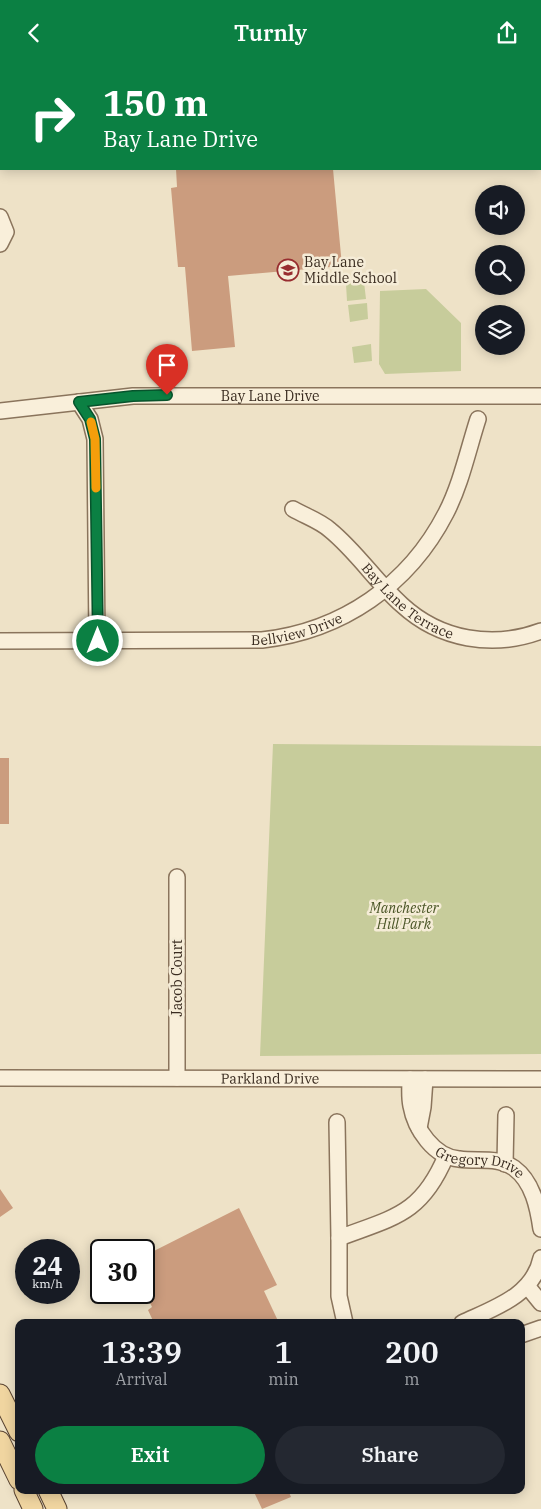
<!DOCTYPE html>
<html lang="en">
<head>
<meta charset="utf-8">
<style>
	body { margin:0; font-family:"IBM Plex Serif",serif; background:#242831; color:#f1f3f6; height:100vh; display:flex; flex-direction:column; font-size:19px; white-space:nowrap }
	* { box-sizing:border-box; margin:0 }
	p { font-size:16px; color:#9ea1a6 }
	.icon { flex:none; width:28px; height:28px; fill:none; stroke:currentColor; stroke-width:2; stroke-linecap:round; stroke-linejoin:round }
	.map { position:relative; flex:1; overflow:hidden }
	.panel { position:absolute; left:15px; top:1254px; width:510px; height:175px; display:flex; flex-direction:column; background:#171b24; border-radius:10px; box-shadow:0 2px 12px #0003 }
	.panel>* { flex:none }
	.hud { position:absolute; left:0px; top:0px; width:541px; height:105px; box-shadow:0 2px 12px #0003; background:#0b8043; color:#fff; overflow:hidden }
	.fabs { position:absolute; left:475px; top:120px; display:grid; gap:10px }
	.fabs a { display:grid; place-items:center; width:50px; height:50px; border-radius:50%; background:#171b24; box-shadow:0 2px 12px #0003; font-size:25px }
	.speed { position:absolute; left:15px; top:1174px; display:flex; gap:10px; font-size:25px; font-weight:700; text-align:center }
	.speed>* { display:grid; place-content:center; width:65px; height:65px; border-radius:50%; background:#171b24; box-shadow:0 2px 12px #0003; line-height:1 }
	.speed small { font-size:12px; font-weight:400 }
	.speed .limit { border:2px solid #111; border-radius:8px; background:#fff; color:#111 }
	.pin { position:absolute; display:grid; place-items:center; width:42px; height:42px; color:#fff; margin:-51px -21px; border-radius:50% 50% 50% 0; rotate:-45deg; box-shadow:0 0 5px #0007 }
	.pin .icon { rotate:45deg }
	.me { position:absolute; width:55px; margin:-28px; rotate:0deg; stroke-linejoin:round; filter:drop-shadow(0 0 4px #0008) }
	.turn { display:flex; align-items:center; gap:18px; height:105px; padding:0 20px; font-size:22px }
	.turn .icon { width:65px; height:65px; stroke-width:2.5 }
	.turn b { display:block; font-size:35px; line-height:42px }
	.eta { display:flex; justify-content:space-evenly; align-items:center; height:85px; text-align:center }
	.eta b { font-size:30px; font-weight:600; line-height:35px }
	.button { display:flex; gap:10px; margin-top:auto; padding:10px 20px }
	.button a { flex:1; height:58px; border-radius:30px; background:#0b8043; color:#fff; font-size:20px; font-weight:600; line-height:58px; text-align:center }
	.button a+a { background:#242831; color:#f1f3f6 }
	header { display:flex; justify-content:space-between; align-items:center; height:65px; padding:0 20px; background:#0b8043; color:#fff; font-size:22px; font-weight:600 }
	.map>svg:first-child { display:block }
	.green { fill:#c7cc9b }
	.building { fill:#cb9c7e }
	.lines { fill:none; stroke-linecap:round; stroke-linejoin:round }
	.minor-casing { stroke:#8a745c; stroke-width:18 }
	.major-casing { stroke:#584230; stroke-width:21 }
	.minor { stroke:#f9efda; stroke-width:15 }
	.major { stroke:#f0d5a0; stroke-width:19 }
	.route-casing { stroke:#07532c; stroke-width:12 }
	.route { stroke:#0b8043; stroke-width:9 }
	.slow { stroke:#f59e0b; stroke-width:9 }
	.labels { text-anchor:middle; stroke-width:5; stroke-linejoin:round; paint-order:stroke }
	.poi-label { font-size:14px; fill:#3a2c20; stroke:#f5ecd7; text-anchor:start }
	.street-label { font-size:14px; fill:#3a2c20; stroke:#f5ecd7 }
	.park-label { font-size:14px; font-style:italic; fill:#4b5627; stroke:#f5ecd7 }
</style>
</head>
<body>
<header><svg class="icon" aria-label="back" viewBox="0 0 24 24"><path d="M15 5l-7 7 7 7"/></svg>Turnly<svg class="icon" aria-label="share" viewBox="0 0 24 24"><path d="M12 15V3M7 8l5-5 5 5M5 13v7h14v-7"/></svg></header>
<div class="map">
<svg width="541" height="1444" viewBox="0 0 541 1444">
	<rect width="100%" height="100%" fill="#eee2c7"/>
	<path class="green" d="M364,217L366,234L347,236L346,219Z
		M426,224L461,258V306L385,309L379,299L380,226Z
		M367,238L368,254L350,257L348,240Z
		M371,279L372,296L354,298L352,282Z
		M273,679L541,681V989L260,991Z"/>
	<path class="building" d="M176,104H333L342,201L228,211L235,282L192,286L185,202H178L171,123L177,122Z
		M0,693H9V759H0Z
		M0,1124L13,1143L0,1152Z
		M239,1143L277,1220L264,1226L279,1258H154L148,1245L152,1242L144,1225V1191Z
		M253,1425H288L291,1432L262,1444Z"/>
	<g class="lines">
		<g class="minor-casing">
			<g id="minor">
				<path d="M0,152L6,167L0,179"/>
				<path d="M79,337L90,354L95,374L97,576"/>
				<path id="s1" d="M0,346L133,331H541"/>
				<path id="s2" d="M293,444C305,451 320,456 330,465C357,487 376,517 402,540C440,575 493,584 541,566"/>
				<path id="s3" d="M0,576L262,575C342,566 409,520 446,448C461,419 468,385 478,354"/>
				<path id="s4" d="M0,1013L541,1014"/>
				<path d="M177,1013V812"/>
				<path id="s5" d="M410,1014C410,1023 409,1032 411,1041C415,1064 434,1092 459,1094C478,1097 497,1091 514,1103C533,1117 538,1143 541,1164"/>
				<path d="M337,1057L339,1173C394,1152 421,1150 446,1091"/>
				<path d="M419,1063L423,1042L425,1014"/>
				<path d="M505,1099L506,1050"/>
				<path d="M339,1173V1231L345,1258"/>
				<path d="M528,1222L541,1238"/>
				<path d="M462,1258C494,1243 533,1231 541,1193"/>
				<path d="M521,1270L541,1263"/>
			</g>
		</g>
		<g class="major-casing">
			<path id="major" d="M0,1329L19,1367
				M0,1376L19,1415
				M24,1425L33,1444
				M48,1425L57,1444"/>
		</g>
		<use href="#minor" class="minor"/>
		<use href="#major" class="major"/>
	</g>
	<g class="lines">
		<g class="route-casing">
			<path id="route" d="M98,576L95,374L90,354L79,337L133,331L167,330"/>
		</g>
		<use href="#route" class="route"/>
		<path class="slow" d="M91,357L95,374L96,423"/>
	</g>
	<defs>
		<g id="school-ring" transform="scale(1.125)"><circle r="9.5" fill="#f5ecd7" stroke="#982d30" stroke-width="1.5"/><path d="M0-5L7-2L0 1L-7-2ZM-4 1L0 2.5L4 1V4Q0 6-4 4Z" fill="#982d30"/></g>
	</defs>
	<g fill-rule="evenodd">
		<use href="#school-ring" x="288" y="205"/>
	</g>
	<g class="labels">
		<g class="poi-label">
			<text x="304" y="202">Bay Lane<tspan x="304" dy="16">Middle School</tspan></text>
		</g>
		<g class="street-label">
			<text dy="5" stroke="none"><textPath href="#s1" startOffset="271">Bay Lane Drive</textPath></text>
			<text dy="5" stroke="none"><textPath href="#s2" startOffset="149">Bay Lane Terrace</textPath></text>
			<text dy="5" stroke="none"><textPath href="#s3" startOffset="298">Bellview Drive</textPath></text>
			<text transform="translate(177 913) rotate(-90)" y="5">Jacob Court</text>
			<text dy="5" stroke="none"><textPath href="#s4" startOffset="270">Parkland Drive</textPath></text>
			<text dy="5" stroke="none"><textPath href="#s5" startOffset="125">Gregory Drive</textPath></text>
		</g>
		<g class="park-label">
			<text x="404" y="848">Manchester<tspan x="404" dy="16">Hill Park</tspan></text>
		</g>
	</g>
</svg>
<div class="fabs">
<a><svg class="icon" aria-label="sound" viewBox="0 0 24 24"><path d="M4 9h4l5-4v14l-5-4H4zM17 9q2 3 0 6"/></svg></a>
<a><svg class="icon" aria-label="search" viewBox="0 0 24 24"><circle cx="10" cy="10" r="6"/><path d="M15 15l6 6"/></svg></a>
<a><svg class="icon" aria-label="layers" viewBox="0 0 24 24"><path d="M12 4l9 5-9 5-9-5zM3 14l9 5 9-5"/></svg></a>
</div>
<div class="speed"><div>24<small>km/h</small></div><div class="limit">30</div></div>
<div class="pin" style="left:167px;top:330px;background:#d93025"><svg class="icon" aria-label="arrive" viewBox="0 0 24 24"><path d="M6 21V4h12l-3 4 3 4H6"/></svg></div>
<svg class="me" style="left:98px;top:576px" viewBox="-20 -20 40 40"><circle r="17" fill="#0b8043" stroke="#fff" stroke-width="3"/><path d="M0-11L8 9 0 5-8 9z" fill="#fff"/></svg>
<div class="hud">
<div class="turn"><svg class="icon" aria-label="right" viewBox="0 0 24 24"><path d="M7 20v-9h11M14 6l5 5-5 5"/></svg><div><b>150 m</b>Bay Lane Drive</div></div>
</div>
<section class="panel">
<div class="eta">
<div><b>13:39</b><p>Arrival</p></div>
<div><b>1</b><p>min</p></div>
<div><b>200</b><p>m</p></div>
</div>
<div class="button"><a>Exit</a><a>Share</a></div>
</section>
</div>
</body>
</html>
